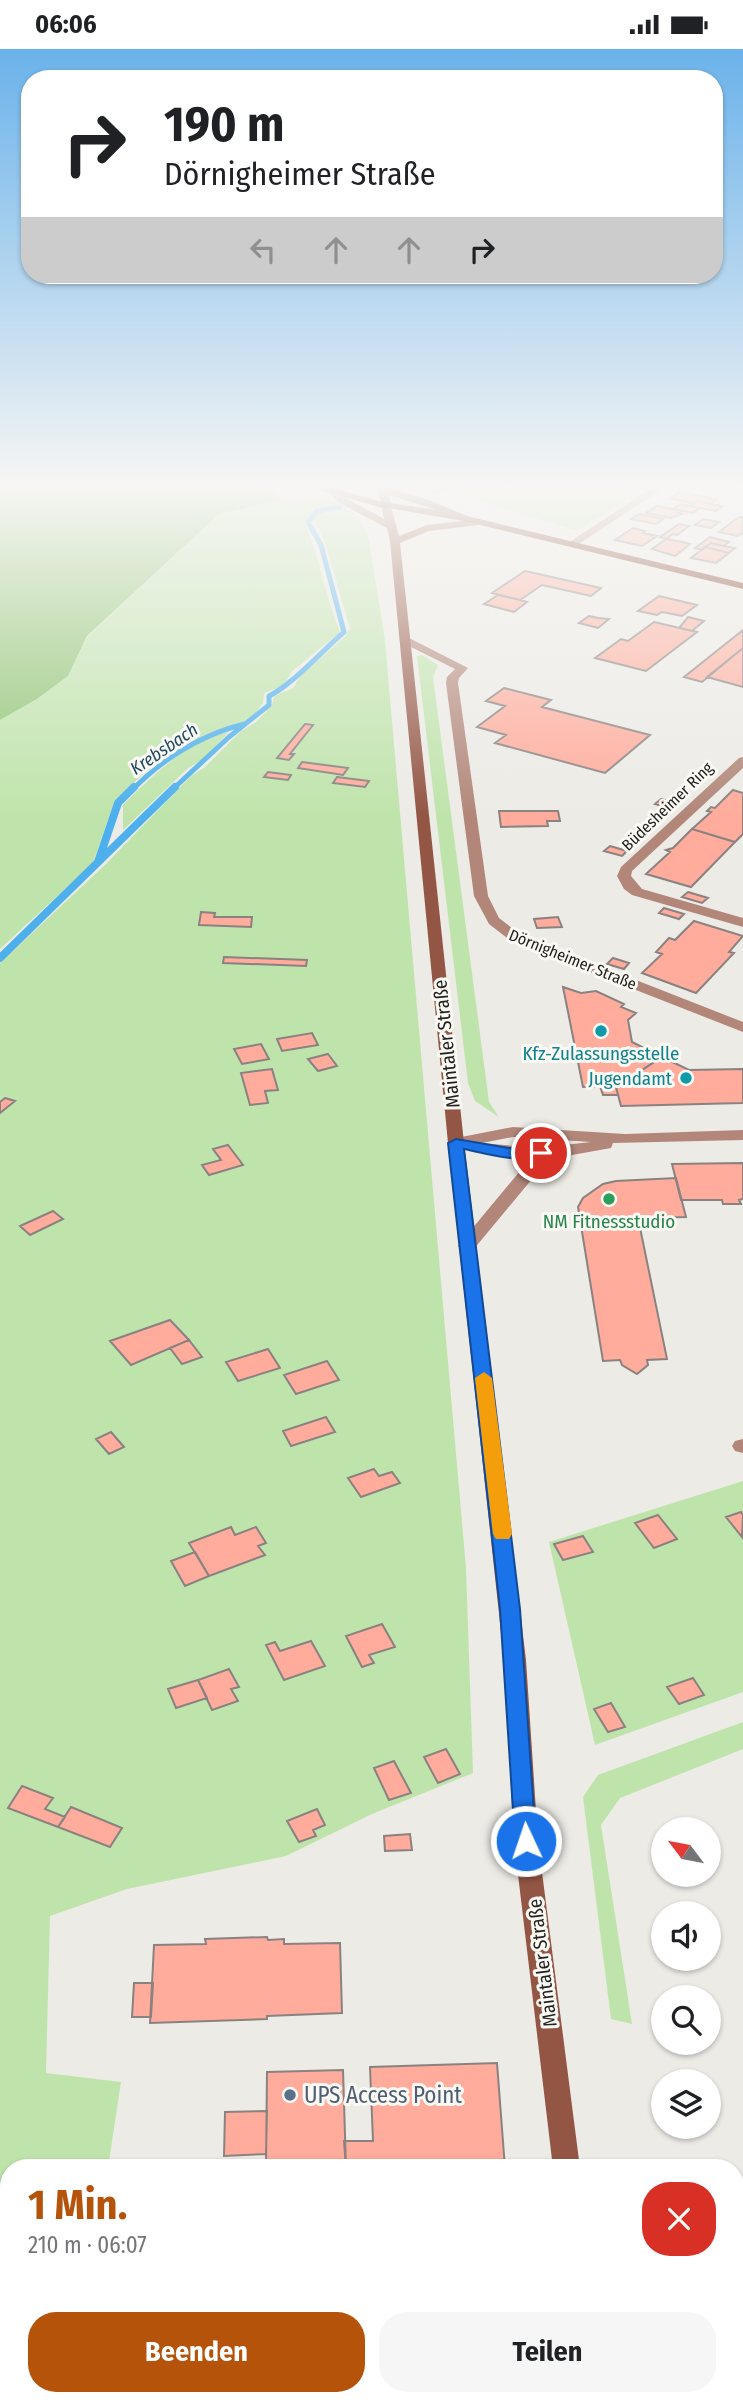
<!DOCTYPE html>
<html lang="de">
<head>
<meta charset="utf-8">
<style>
	body { margin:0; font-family:"Fira Sans Condensed",sans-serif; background:#f6f6f6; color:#202124; height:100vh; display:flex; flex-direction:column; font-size:26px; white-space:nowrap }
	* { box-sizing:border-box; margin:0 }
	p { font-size:23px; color:#757577 }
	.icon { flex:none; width:38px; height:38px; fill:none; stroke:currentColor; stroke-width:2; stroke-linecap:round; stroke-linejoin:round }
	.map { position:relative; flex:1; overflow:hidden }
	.sheet { position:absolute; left:0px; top:2110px; width:744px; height:247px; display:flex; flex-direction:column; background:#fff; border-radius:28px 28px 0 0; box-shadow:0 2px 5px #0004 }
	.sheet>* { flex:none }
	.top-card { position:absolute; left:21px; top:21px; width:702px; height:214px; border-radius:28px; box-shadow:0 2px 5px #0004; background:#fff; color:#202124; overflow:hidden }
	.needle { width:46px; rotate:302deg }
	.buttons { position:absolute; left:651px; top:1768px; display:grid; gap:14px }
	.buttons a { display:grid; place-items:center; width:70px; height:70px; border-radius:50%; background:#fff; box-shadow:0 2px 5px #0004; font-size:35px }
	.pin { position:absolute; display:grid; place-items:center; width:60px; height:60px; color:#fff; margin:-30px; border:4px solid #fff; border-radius:50%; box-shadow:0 2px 7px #0007 }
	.me { position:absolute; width:77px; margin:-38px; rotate:357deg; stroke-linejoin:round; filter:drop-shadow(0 0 5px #0008) }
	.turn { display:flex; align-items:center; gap:24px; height:147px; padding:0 28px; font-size:32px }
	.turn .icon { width:91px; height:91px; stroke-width:2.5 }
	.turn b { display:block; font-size:49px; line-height:60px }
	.lanes { display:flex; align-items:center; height:66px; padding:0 28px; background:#0003; justify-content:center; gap:35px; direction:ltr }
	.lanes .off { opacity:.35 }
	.round { display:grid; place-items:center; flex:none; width:74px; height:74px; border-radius:28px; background:#f6f6f6 }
	.overview { display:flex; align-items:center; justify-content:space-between; height:119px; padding:0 28px }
	h1 { font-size:42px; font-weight:700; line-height:52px; color:#b45309 }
	.primary-button { display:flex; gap:14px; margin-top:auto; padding:14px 28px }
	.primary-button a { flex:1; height:80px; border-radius:28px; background:#b45309; color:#fff; font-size:28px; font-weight:700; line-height:80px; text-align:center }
	.primary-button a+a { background:#f6f6f6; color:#202124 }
	.status { display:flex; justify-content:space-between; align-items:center; height:49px; padding:0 35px; background:#fff; direction:ltr }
	.status svg { height:19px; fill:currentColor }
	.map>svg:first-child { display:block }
	.green { fill:#bfe4ab }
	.forest { fill:#8ec470 }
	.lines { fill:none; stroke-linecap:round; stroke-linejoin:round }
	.stream-far1 { stroke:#4db0ec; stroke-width:5 }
	.stream { stroke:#4db0ec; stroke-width:8 }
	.building { fill:#ffac9c; stroke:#898281; stroke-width:2 }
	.street { fill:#b2877a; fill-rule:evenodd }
	.secondary { fill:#935645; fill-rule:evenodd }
	.primary { fill:#7a321c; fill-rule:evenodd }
	.highway { fill:#5b1905; fill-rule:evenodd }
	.route { fill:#1a73e8; stroke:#114b97; stroke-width:2 }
	.slow { fill:#f59e0b }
	.culture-dot { fill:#0f9aa8; stroke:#fbf9f3; stroke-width:2.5 }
	.leisure-dot { fill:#2e9e5b; stroke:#fbf9f3; stroke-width:2.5 }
	.service-dot { fill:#5c6f8a; stroke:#fbf9f3; stroke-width:2.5 }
	.labels { text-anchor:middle; stroke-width:6; stroke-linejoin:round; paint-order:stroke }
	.far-street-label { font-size:16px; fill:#222220; stroke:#fbf9f3 }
	.far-water-label { font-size:18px; font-style:italic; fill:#214a63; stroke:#fbf9f3 }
	.street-label { font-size:19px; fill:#222220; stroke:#fbf9f3 }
	.culture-label { font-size:19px; fill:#0d838f; stroke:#fbf9f3 }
	.leisure-label { font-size:19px; fill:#27864d; stroke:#fbf9f3 }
	.near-service-label { font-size:23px; fill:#4e5e75; stroke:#fbf9f3; text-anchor:start }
</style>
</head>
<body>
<div class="status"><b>06:06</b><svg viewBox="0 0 49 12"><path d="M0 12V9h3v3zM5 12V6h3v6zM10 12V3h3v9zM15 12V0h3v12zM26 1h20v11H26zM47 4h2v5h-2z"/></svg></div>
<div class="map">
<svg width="743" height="2357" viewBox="0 0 743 2357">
	<rect width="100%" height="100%" fill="#edebe6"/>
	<path class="green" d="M427,436H650L577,482Z
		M255,450H330L341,457L314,462L304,473C320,508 325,547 340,583L291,623L284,637L264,644L263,654L251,670L219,680L176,700L145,723L114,753L93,814L0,900V671L37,650L68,627L87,588L219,465L279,452Z
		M345,459L356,466L368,485L385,592L466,1519L473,1724L372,1765L286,1807L127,1840L50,1867L46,2024L121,2033L108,2119H9V2256L0,2248V914L105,816L191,727L205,718L241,682L256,673L272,656L274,647L293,639L301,626L345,588L350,579L325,494L313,467L327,460Z
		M422,606L438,616L433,628L489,1053L499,1068L475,1052L468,1034L417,607Z
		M229,683L201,712L188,719L123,781V756C148,731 192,687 229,683Z
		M743,1432V1643L595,1696L549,1493Z
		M743,1673V1700L620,1749L601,1776L632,1975L611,1970L583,1748L598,1726Z"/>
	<path class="forest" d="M0,436H266L282,451L219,465L87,587L68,627L37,650L0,671Z"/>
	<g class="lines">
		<path class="stream-far1" d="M433,443L466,436
			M133,740C164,709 201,686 244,675
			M173,740L229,688L269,656V647C293,635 322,602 344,583L321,496L308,473L317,462L341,458"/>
		<path class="stream" d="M98,813L118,754L134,738
			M0,909L175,738"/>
	</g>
	<path class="building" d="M680,443L705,448L716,451L710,455L697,452L693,455L671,449Z
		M697,452L710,455L723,457L715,462L690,457Z
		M681,455L690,457L700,459L693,464L673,460Z
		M657,457L682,462L678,464L682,465L671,469L646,464Z
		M639,465L663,470L656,475L631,470Z
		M739,468H743V484L738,487L719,483Z
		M703,470L719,473L711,479L695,476Z
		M679,475L689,477L677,486L673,485L666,490L660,488Z
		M633,479L645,482L643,484L657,487L642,497L615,491Z
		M710,488L729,493L724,497L711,494L702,501L695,499Z
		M666,490L682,493L690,495L675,507L652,500Z
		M711,494L724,497L735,499L729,504L705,498Z
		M705,498L729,504L716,514L691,509Z
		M525,522L601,539L591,547L542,536L520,551L492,544Z
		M498,546L520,551L527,553L514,563L484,555Z
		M659,547L697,556L682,567L662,563L657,566L638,562Z
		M589,567L598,569L609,570L598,579L579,574Z
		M688,568L704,572L692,582L679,579Z
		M654,573L697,583L646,622L595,609L621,590L628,592Z
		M743,581V599L702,633L684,628Z
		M743,599V638L707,628Z
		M504,639L551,651L542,658L650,686L605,724L495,694L506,686L477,678L505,657L486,652Z
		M305,675L313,676L290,705H294L289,711L277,709Z
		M302,713L348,719L343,726L298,719Z
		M268,723L291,726L288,731L264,728Z
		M337,728L369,732L365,738L333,734Z
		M733,741L743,744V785L735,793L692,780L711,763L707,762L711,758L715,759Z
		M661,750L679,755L673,760L655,755Z
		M499,762H558L560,772H547L548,777L501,778Z
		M692,780L735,793L691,838L646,825L670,803L666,801L673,799Z
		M610,797L627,802L622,807L604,802Z
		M688,843L708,849L702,854L682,848Z
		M664,859L684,865L679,870L659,864Z
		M201,863L215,864L214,868H252L251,878L199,876Z
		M558,868L562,878L537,879L534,870Z
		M694,872L743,887L729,903L734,904L696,944L642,924L662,905L656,903L669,889L675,891Z
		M224,908L307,911L306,917L223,914Z
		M613,909L629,914L624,920L607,915Z
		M563,938L581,944L596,942L624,955L621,958L636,964L628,971L632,993L662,1008L616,1038L618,1046H603L600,1037L583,1038Z
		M312,984L318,996L282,1002L277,990Z
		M261,995L269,1010L242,1015L234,1000Z
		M328,1005L337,1017L318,1022L308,1010Z
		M662,1008L689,1021L743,1020V1054L621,1057L616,1038Z
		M272,1020L278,1041L265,1042L268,1054L250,1056L241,1024Z
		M5,1049L15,1052L0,1064V1053Z
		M228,1096L243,1116L209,1126L202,1116L221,1111L213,1100Z
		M743,1114V1150L739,1151L741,1155H723L722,1151H681L672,1115Z
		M676,1129L686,1168L638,1169L667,1310L647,1311L648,1316L637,1325L622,1316L620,1311L603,1312L578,1158L583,1149L603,1135L616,1132Z
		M53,1162L63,1170L30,1186L20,1177Z
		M170,1271L189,1291L131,1316L110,1292Z
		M189,1291L202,1308L182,1315L170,1299Z
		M268,1300L280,1319L238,1332L226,1313Z
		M327,1312L339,1331L296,1345L284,1326Z
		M326,1368L335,1383L291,1397L283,1382Z
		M111,1383L124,1398L109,1405L96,1390Z
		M374,1420L379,1427L392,1423L400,1434L361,1448L348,1429Z
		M741,1463L743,1466L742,1488L726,1468Z
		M658,1466L677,1490L654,1499L635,1474Z
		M231,1478L235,1486L256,1478L266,1494L258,1497L265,1506L209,1527L189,1494Z
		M583,1487L593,1503L563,1511L554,1495Z
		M195,1503L209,1527L185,1537L171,1512Z
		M382,1575L395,1598L369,1606L374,1614L362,1618L346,1587Z
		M311,1592L325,1617L284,1631L266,1596L275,1593L280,1602Z
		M229,1620L239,1638L231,1640L238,1652L212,1661L198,1631Z
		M693,1629L704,1646L679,1655L667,1638Z
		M198,1631L207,1649L176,1659L168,1640Z
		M611,1654L625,1678L608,1683L594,1660Z
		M446,1700L460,1725L438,1734L424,1708Z
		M394,1712L411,1744L389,1751L374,1719Z
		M22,1737L53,1749L45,1760L65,1768L58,1778L8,1759Z
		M71,1758L122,1779L110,1798L58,1778Z
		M317,1760L325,1776L313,1781L316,1787L299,1793L287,1772Z
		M410,1785L412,1801L385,1802L384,1787Z
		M267,1888L268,1891L284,1890V1895L340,1894L342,1964L267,1967V1970L150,1974L154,1896L206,1895L205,1890Z
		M134,1934H153L151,1968H132Z
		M497,2014L505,2119H346L344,2092H373L370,2018Z
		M343,2021L346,2119H266L267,2023Z
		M267,2062L266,2105L224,2107L225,2063Z
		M145,2348H405V2357H145Z"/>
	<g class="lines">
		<path class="street" d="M656,436H668L574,498L565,496Z
			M403,590H411L468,619L459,629L458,634L488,847L499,869L521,886L743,973V983L511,892L489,875L474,847L446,634L447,628L455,620L403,594Z
			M743,708V719L632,822L631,827L642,840L743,869V878L632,846L624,840L617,827L621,818L739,709Z
			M513,1078L625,1085L743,1081V1091L613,1094L611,1099L572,1106L532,1130L473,1201H461L458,1197L461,1193L520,1122L545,1108L503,1107L450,1098L448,1094L456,1089ZM513,1088L591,1093L536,1099L482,1094Z
			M743,1390V1404L735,1402L732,1397L735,1392Z"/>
		<path class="secondary" d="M330,441H338L346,449L384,470L381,456L390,454L399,487L427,476L478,470L483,473L478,476L429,482L400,494L464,1094L526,1611L538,1792L580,2119H553L514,1792L504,1611L448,1094L390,492L387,479L338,453L329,443Z
			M580,2348H610L611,2357H581Z"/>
		<path class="primary" d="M383,438L424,449L467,467L743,534V540L464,472L382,458L378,441ZM389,446L437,461L391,454Z"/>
		<path class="highway" d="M303,436H323L392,456L386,460Z"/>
	</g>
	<linearGradient id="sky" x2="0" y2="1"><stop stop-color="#6ab2ea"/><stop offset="0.57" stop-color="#f7f6f4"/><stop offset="1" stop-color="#f7f6f4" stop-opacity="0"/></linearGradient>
	<rect width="743" height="766" fill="url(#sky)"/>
	<path class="route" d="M456,1090L515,1100L541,1099L549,1104C534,1118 484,1104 464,1100L520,1560L536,1792L533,1799L526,1801L518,1799L515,1792L500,1560L448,1094Z"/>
	<path class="slow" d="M484,1323L492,1329L512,1485L509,1490H496L493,1485L475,1329Z"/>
	<g class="culture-dot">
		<circle cx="601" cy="982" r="7"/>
		<circle cx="686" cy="1029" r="7"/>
	</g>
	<circle class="leisure-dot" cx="609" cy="1150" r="7"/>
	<circle class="service-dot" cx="290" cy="2046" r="7"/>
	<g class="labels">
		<g class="far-street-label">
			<text transform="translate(667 757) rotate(-44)" y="6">Büdesheimer Ring</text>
			<text transform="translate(573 910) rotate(22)" y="6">Dörnigheimer Straße</text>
		</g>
		<g class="far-water-label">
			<text transform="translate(164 700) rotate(-34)" y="6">Krebsbach</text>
		</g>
		<g class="street-label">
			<text transform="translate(446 995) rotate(-96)" y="7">Maintaler Straße</text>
			<text transform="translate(542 1914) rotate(-97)" y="7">Maintaler Straße</text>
		</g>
		<g class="culture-label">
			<text x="601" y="1011">Kfz-Zulassungsstelle</text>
			<text x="672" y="1036" text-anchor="end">Jugendamt</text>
		</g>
		<g class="leisure-label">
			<text x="609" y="1179">NM Fitnessstudio</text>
		</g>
		<g class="near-service-label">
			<text x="304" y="2054">UPS Access Point</text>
		</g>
	</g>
</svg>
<div class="buttons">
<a><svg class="needle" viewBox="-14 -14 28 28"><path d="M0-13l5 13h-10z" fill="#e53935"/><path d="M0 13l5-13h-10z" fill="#757577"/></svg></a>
<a><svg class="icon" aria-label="sound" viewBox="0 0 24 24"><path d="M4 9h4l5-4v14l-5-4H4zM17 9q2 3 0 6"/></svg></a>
<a><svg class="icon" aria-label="search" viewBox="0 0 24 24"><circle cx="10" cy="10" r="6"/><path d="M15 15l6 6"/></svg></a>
<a><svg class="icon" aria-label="layers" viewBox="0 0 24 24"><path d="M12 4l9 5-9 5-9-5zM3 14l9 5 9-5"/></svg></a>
</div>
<div class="pin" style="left:541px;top:1104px;background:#d93025"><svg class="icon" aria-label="arrive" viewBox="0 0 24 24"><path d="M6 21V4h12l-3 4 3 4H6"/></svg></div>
<svg class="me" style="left:526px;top:1792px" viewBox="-20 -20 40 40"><circle r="17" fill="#1a73e8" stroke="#fff" stroke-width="3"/><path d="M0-11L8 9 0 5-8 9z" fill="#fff"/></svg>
<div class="top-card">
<div class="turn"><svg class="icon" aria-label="right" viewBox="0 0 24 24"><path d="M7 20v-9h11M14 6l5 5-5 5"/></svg><div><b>190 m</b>Dörnigheimer Straße</div></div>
<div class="lanes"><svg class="icon off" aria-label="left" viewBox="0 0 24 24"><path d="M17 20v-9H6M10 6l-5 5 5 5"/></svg><svg class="icon off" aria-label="ahead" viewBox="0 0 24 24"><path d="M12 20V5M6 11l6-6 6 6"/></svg><svg class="icon off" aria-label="ahead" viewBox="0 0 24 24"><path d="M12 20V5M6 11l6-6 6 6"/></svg><svg class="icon" aria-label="right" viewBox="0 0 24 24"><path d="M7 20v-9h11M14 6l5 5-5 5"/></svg></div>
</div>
<section class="sheet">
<div class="overview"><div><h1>1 Min.</h1><p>210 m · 06:07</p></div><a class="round" style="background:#d93025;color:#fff"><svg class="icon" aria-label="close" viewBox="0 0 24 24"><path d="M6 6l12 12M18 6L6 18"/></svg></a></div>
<div class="primary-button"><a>Beenden</a><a>Teilen</a></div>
</section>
</div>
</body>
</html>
